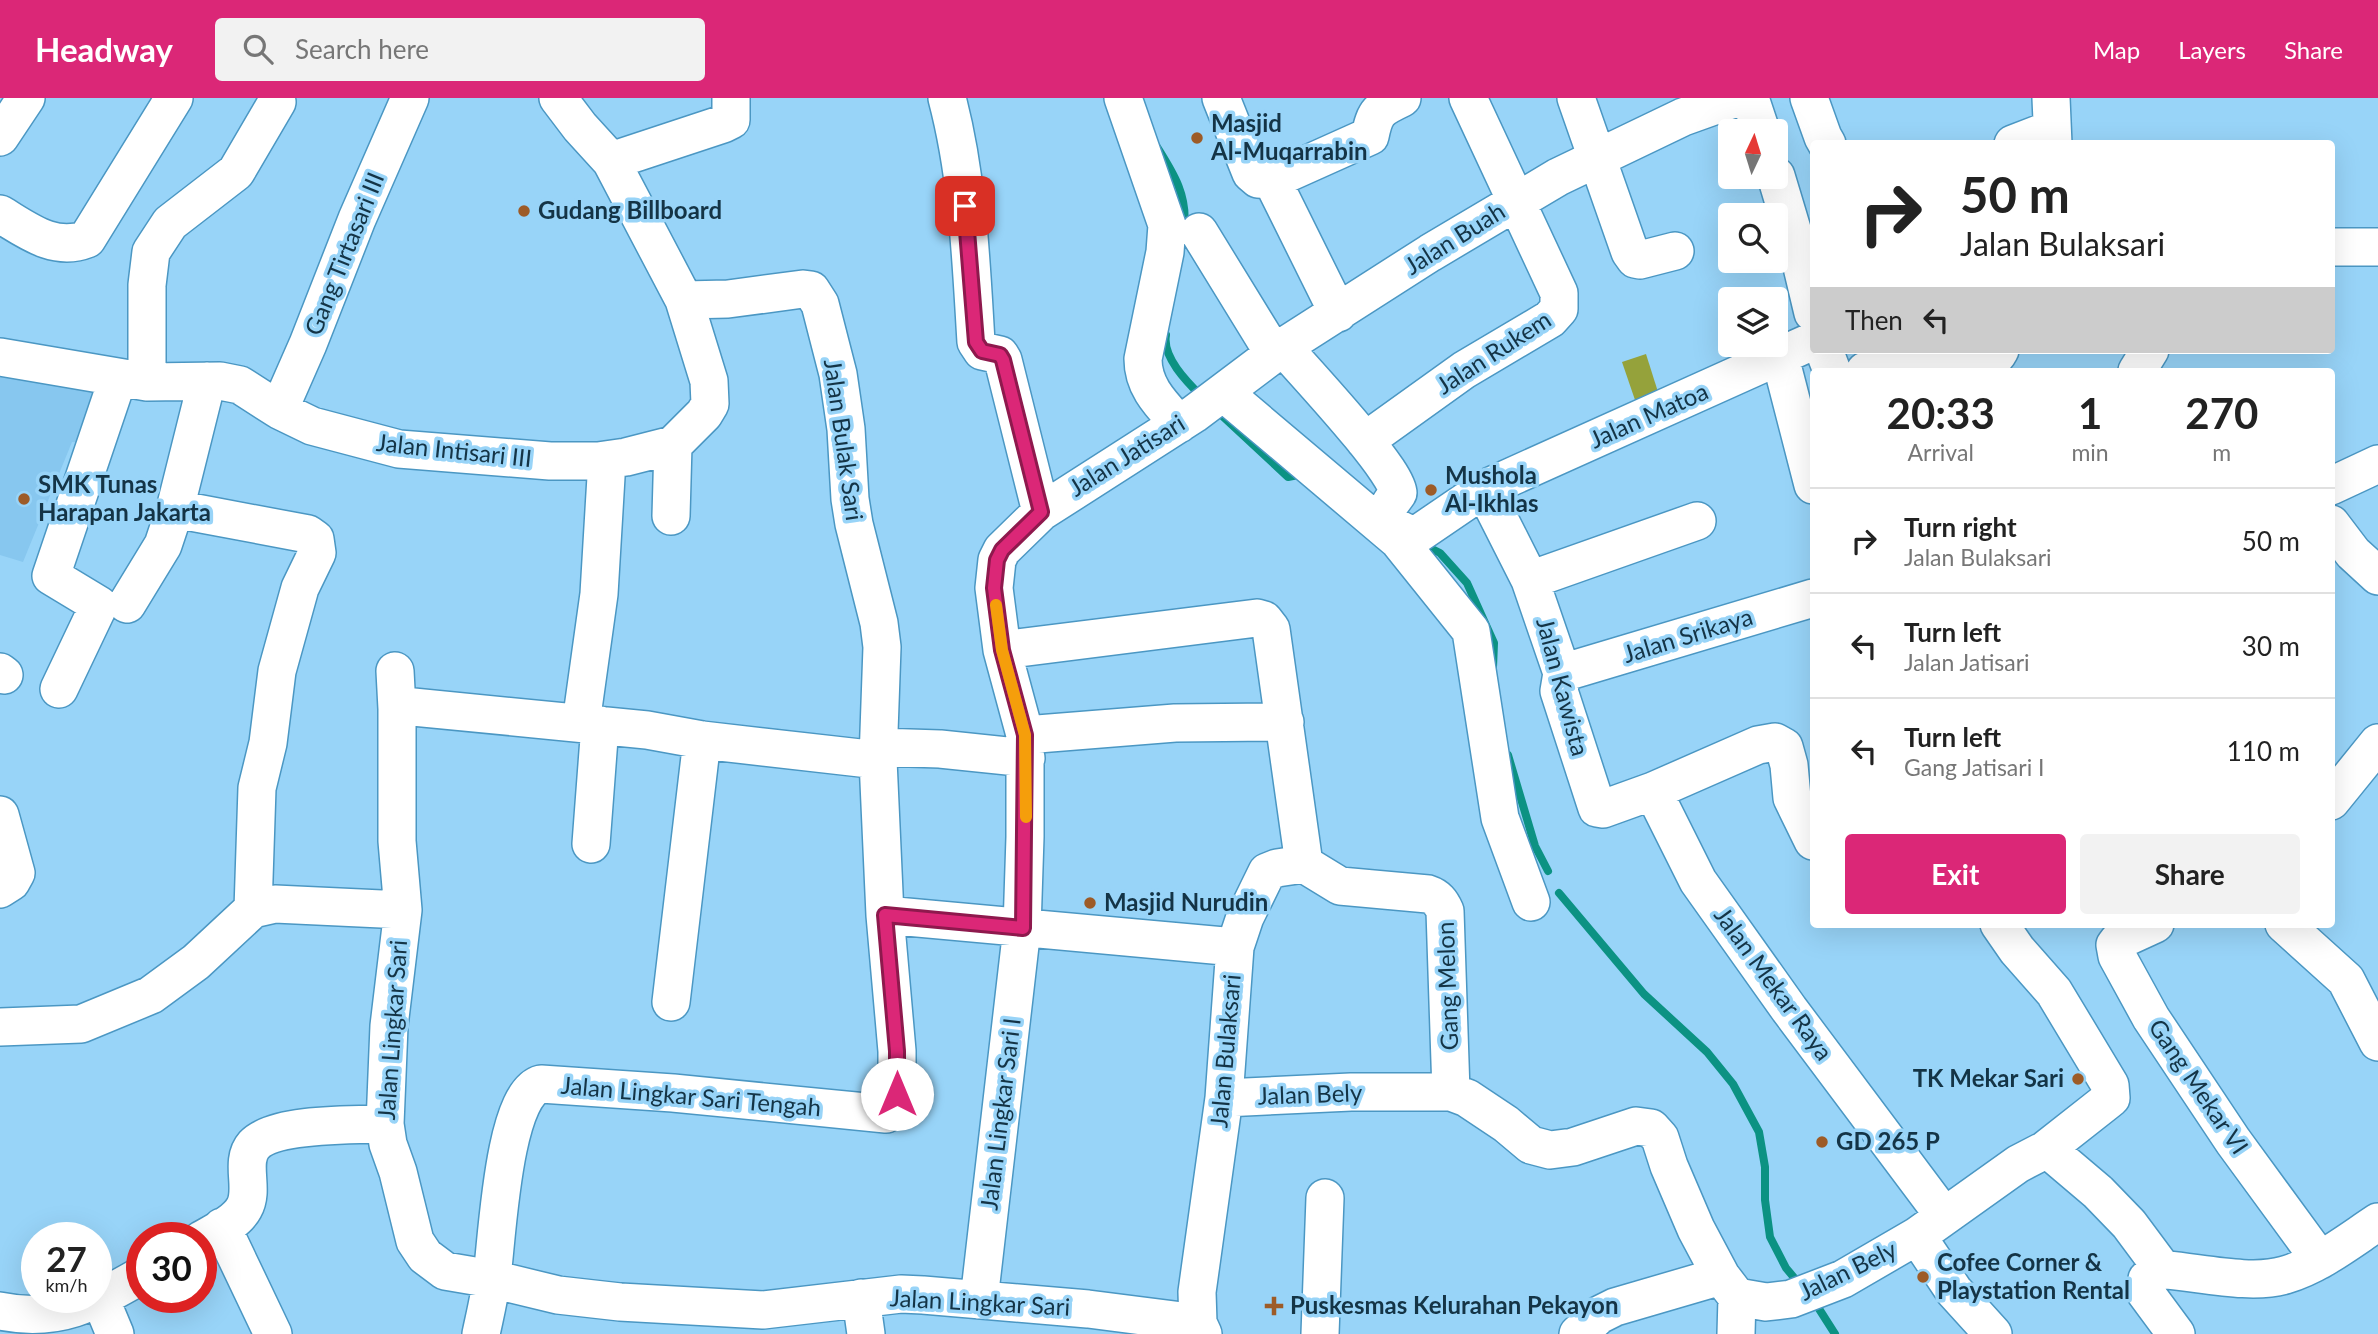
<!DOCTYPE html>
<html lang="en">
<head>
<meta charset="utf-8">
<style>
	body { margin:0; font-family:Lato,sans-serif; background:#f2f2f2; color:#222; height:100vh; display:flex; flex-direction:column; font-size:26px; white-space:nowrap }
	* { box-sizing:border-box; margin:0 }
	p { font-size:23px; color:#767676 }
	.icon { flex:none; width:38px; height:38px; fill:none; stroke:currentColor; stroke-width:2; stroke-linecap:round; stroke-linejoin:round }
	.map { position:relative; flex:1; overflow:hidden }
	.panel { position:absolute; left:1810px; top:270px; width:525px; height:560px; display:flex; flex-direction:column; background:#fff; border-radius:7px; box-shadow:0 7px 28px #0002 }
	.panel>* { flex:none }
	.hud { position:absolute; left:1810px; top:42px; width:525px; height:214px; border-radius:7px; box-shadow:0 7px 28px #0002; background:#fff; color:#222; overflow:hidden }
	.needle { width:46px; rotate:4deg }
	.fabs { position:absolute; left:1718px; top:21px; display:grid; gap:14px }
	.fabs a { display:grid; place-items:center; width:70px; height:70px; border-radius:7px; background:#fff; box-shadow:0 7px 28px #0002; font-size:35px }
	.speed { position:absolute; left:21px; top:1124px; display:flex; gap:14px; font-size:35px; font-weight:700; text-align:center }
	.speed>* { display:grid; place-content:center; width:91px; height:91px; border-radius:50%; background:#fff; box-shadow:0 7px 28px #0002; line-height:1 }
	.speed small { font-size:18px; font-weight:400 }
	.speed .limit { border:10px solid #d22; background:#fff; color:#111 }
	.pin { position:absolute; display:grid; place-items:center; width:60px; height:60px; color:#fff; margin:-30px; border-radius:14px; box-shadow:0 4px 10px #0006 }
	.me { position:absolute; width:77px; margin:-38px; rotate:0deg; stroke-linejoin:round; filter:drop-shadow(0 0 5px #0008) }
	.turn { display:flex; align-items:center; gap:24px; height:147px; padding:0 35px; font-size:32px }
	.turn .icon { width:91px; height:91px; stroke-width:2.5 }
	.turn b { display:block; font-size:49px; line-height:60px }
	.then { display:flex; align-items:center; height:66px; padding:0 35px; background:#0003; gap:14px; font-size:26px }
	.eta { display:flex; justify-content:space-evenly; align-items:center; height:119px; text-align:center }
	.eta b { font-size:42px; font-weight:700; line-height:49px }
	.button { display:flex; gap:14px; margin-top:auto; padding:14px 35px }
	.button a { flex:1; height:80px; border-radius:7px; background:#db2777; color:#fff; font-size:28px; font-weight:700; line-height:80px; text-align:center }
	.button a+a { background:#f2f2f2; color:#222 }
	ul { padding:0; list-style:none }
	li { display:flex; align-items:center; gap:21px; height:105px; padding:0 35px; border-top:2px solid #e0e0e0 }
	li div { flex:1 }
	li b { display:block; font-size:26px }
	li em { font-style:normal }
	header { display:flex; align-items:center; gap:42px; box-sizing:border-box; height:98px; padding:0 35px; background:#db2777; color:#fff }
	header strong { font-size:33px }
	nav { display:flex; gap:38px; margin-inline-start:auto; font-size:24px }
	.search { width:490px; height:63px; background:#f2f2f2; display:flex; align-items:center; gap:18px; box-sizing:border-box; padding:0 24px; border-radius:7px; color:#767676; font-size:26px }
	.map>svg:first-child { display:block }
	.built { fill:#87c7ef }
	.green { fill:#95a23b }
	.lines { fill:none; stroke-linecap:round; stroke-linejoin:round }
	.stream { stroke:#0c9283; stroke-width:8 }
	.minor-casing { stroke:#4b97c3; stroke-width:40 }
	.minor { stroke:#fff; stroke-width:37 }
	.route-casing { stroke:#8e194d; stroke-width:18 }
	.route { stroke:#db2777; stroke-width:12 }
	.slow { stroke:#f59e0b; stroke-width:12 }
	.poi-dot { fill:#9d5b27; stroke:#98d4f8; stroke-width:2.5 }
	.labels { text-anchor:middle; stroke-width:7; stroke-linejoin:round; paint-order:stroke }
	.poi-label { font-size:24px; font-weight:bold; fill:#143446; stroke:#98d4f8; text-anchor:start }
	.street-label { font-size:24px; fill:#143446; stroke:#98d4f8 }
</style>
</head>
<body>
<header>
<strong>Headway</strong>
<div class="search"><svg class="icon" aria-label="search" viewBox="0 0 24 24"><circle cx="10" cy="10" r="6"/><path d="M15 15l6 6"/></svg>Search here</div>
<nav><a>Map</a><a>Layers</a><a>Share</a></nav>
</header>
<div class="map">
<svg width="2378" height="1236" viewBox="0 0 2378 1236">
	<rect width="100%" height="100%" fill="#98d4f8"/>
	<path class="built" d="M0,254L118,284L99,346L72,344L23,464L0,457Z"/>
	<path class="green" d="M1646,256L1658,294L1635,302L1622,264Z"/>
	<g class="lines">
		<path class="stream" d="M1157,49C1174,76 1188,98 1184,131
			M1166,237C1162,259 1187,284 1202,299
			M1216,312L1288,379L1303,376
			M1420,445L1440,455L1467,485L1494,545L1493,569
			M1508,657L1535,748L1548,773
			M1559,795L1644,896L1707,954L1733,986L1759,1034L1765,1069V1102L1770,1139L1786,1170L1801,1188
			M1814,1203L1835,1236"/>
		<g class="minor-casing">
			<path id="minor" d="M947,0C968,79 971,163 976,244L982,253L1000,257L1003,262L1041,414
				M1123,0L1167,127L1165,154L1143,261C1143,289 1161,306 1179,326
				M1221,0L1251,75L1258,81L1272,82L1338,215
				M1576,0L1630,154L1635,161L1640,162L1675,153
				M1750,0L1761,33
				M1809,0L1823,39L1827,46
				M2051,0L2053,46
				M0,39L26,0
				M2013,46L2052,31
				M611,63L723,26L731,22V0
				M1776,78L1797,148L1813,215
				M1272,82L1370,38C1375,13 1379,11 1402,0
				M0,116C27,132 54,154 87,141L174,0
				M1199,134L1274,256
				M2331,149H2378
				M1283,249C1303,272 1398,373 1398,395C1394,401 1387,408 1387,415C1388,428 1408,438 1418,436L1484,391L1530,482L1562,575L1559,593L1597,710L1603,711L1653,693L1698,783L1789,911L1944,1118
				M1824,252L1832,273
				M0,259L147,284L220,283L240,287L279,312L312,328L399,351L550,363H598L626,359L673,347L704,316L710,306L709,283L684,202
				M1780,259L1813,387
				M1865,273L1891,264L1935,260L1993,259L1997,257L2000,252
				M2137,273L2150,252
				M147,284V187L151,154L170,125L236,74L277,4
				M1224,295L1398,442L1471,533L1500,720L1531,804
				M279,312L308,246L357,121L410,0
				M1365,343L1464,272L1550,221L1559,211V195L1468,0
				M2331,388L2378,366
				M1484,391L1813,243
				M175,411L308,436L315,441L317,455L300,490L277,573L268,645L257,690L253,811
				M671,418L673,347
				M2331,426L2353,455L2378,478
				M1530,482L1697,423
				M127,506L163,447L175,411L207,283
				M1002,552L1257,520L1264,522L1271,531L1304,766L1277,770L1267,774L1245,819L1235,849L1224,1000L1197,1194L1198,1225L1203,1236
				M395,573L397,611
				M0,574L4,577
				M1562,575L1813,500
				M59,591L99,507L51,478L118,280
				M581,625L599,496L607,362
				M1025,637L1175,625L1285,624
				M879,649L940,651L1026,660
				M878,662L702,642L647,632L413,609L397,611V743L403,812L389,928L385,1026L388,1046L398,1074L415,1143L425,1158L445,1173L492,1181L558,1197L620,1204L763,1212L901,1196L923,1197L1088,1211L1198,1225
				M1653,693L1758,647L1775,644L1784,649L1789,667L1792,700L1813,743
				M2331,703L2378,645
				M0,717L16,775L11,784L0,791
				M591,746L600,627
				M1304,766L1340,788L1428,796C1437,799 1441,804 1445,813L1451,994
				M885,817L1235,849
				M1999,826L2017,852L2054,894L2110,987L2111,1000L2106,1004L2045,1052
				M2155,826L2118,843L2115,847L2117,858L2151,920L2233,1043L2320,1162
				M2284,826L2346,882L2378,944
				M671,904L702,642
				M0,929L81,926L151,897L196,864L253,811L275,806L403,812
				M1224,1000L1351,994H1451L1467,1000L1506,1026L1531,1047L1550,1052L1573,1049L1636,1028L1651,1030L1660,1040L1669,1068L1696,1131L1721,1178L1737,1199L1766,1204L1791,1201L1843,1181L1917,1138L2018,1066L2045,1052L2052,1055L2098,1094L2129,1126L2161,1169L2167,1172C2202,1175 2252,1187 2285,1177C2319,1167 2349,1143 2378,1124
				M222,1129L273,1236
				M1917,1138L1954,1193L1993,1236
				M201,1142C215,1134 236,1125 244,1110C255,1091 239,1064 254,1047C274,1025 354,1027 385,1026
				M2161,1169L2147,1181L2145,1194L2176,1236
				M100,1200L115,1236
				M861,1200L866,1236
				M979,1202L1022,830L1025,739V637L1002,552L994,490L997,462L1002,452L1041,414L1194,316L1283,249L1430,155L1558,79L1683,19L1736,0
				M0,1213C58,1225 93,1205 142,1177
				M481,1236C485,1217 490,1197 492,1178C497,1143 503,996 541,986L673,995L886,1016L894,1009L897,996V953L885,817L878,662L882,549L879,525L854,426L850,401L846,331L838,276L820,206L811,192L803,191L728,201L684,202L611,63L580,29L558,0
				M1320,1236L1325,1100
				M1578,1236L1599,1217L1615,1209L1721,1178
				M1736,1236L1737,1199"/>
		</g>
		<use href="#minor" class="minor"/>
	</g>
	<g class="lines">
		<g class="route-casing">
			<path id="route" d="M897,996V953L885,817L1023,830L1025,637L1002,552L994,490L997,462L1002,452L1041,414L1003,262L1000,257L982,253L976,244L965,108"/>
		</g>
		<use href="#route" class="route"/>
		<path class="slow" d="M996,507L1002,552L1025,637L1026,719"/>
	</g>
	<g class="poi-dot">
		<circle cx="1197" cy="40" r="7"/>
		<circle cx="524" cy="113" r="7"/>
		<circle cx="1431" cy="392" r="7"/>
		<circle cx="24" cy="401" r="7"/>
		<circle cx="1090" cy="805" r="7"/>
		<circle cx="2078" cy="981" r="7"/>
		<circle cx="1822" cy="1044" r="7"/>
		<circle cx="1923" cy="1179" r="7"/>
		<path d="M1270.5 1197.5h7v7h7v7h-7v7h-7v-7h-7v-7h7z"/>
	</g>
	<g class="labels">
		<g class="poi-label">
			<text x="1211" y="34">Masjid<tspan x="1211" dy="28">Al-Muqarrabin</tspan></text>
			<text x="538" y="121">Gudang Billboard</text>
			<text x="1445" y="386">Mushola<tspan x="1445" dy="28">Al-Ikhlas</tspan></text>
			<text x="38" y="395">SMK Tunas<tspan x="38" dy="28">Harapan Jakarta</tspan></text>
			<text x="1104" y="813">Masjid Nurudin</text>
			<text x="2064" y="989" text-anchor="end">TK Mekar Sari</text>
			<text x="1836" y="1052">GD 265 P</text>
			<text x="1937" y="1173">Cofee Corner &amp;<tspan x="1937" dy="28">Playstation Rental</tspan></text>
			<text x="1290" y="1216">Puskesmas Kelurahan Pekayon</text>
		</g>
		<g class="street-label">
			<text transform="translate(1455 141) rotate(-32)" y="8">Jalan Buah</text>
			<text transform="translate(345 156) rotate(-68)" y="8">Gang Tirtasari III</text>
			<text transform="translate(1494 255) rotate(-33)" y="8">Jalan Rukem</text>
			<text transform="translate(1649 318) rotate(-24)" y="8">Jalan Matoa</text>
			<text transform="translate(843 342) rotate(82)" y="8">Jalan Bulak Sari</text>
			<text transform="translate(454 353) rotate(6)" y="8">Jalan Intisari III</text>
			<text transform="translate(1127 358) rotate(-32)" y="8">Jalan Jatisari</text>
			<text transform="translate(1688 538) rotate(-17)" y="8">Jalan Srikaya</text>
			<text transform="translate(1562 589) rotate(75)" y="8">Jalan Kawista</text>
			<text transform="translate(1773 886) rotate(54)" y="8">Jalan Mekar Raya</text>
			<text transform="translate(1448 888) rotate(-92)" y="8">Gang Melon</text>
			<text transform="translate(393 932) rotate(-86)" y="8">Jalan Lingkar Sari</text>
			<text transform="translate(1226 953) rotate(-85)" y="8">Jalan Bulaksari</text>
			<text transform="translate(2198 989) rotate(56)" y="8">Gang Mekar VI</text>
			<text transform="translate(1310 997) rotate(-2)" y="8">Jalan Bely</text>
			<text transform="translate(691 999) rotate(5)" y="8">Jalan Lingkar Sari Tengah</text>
			<text transform="translate(1001 1016) rotate(-83)" y="8">Jalan Lingkar Sari I</text>
			<text transform="translate(1848 1173) rotate(-26)" y="8">Jalan Bely</text>
			<text transform="translate(980 1205) rotate(3)" y="8">Jalan Lingkar Sari</text>
		</g>
	</g>
</svg>
<div class="fabs">
<a><svg class="needle" viewBox="-14 -14 28 28"><path d="M0-13l5 13h-10z" fill="#e53935"/><path d="M0 13l5-13h-10z" fill="#767676"/></svg></a>
<a><svg class="icon" aria-label="search" viewBox="0 0 24 24"><circle cx="10" cy="10" r="6"/><path d="M15 15l6 6"/></svg></a>
<a><svg class="icon" aria-label="layers" viewBox="0 0 24 24"><path d="M12 4l9 5-9 5-9-5zM3 14l9 5 9-5"/></svg></a>
</div>
<div class="speed"><div>27<small>km/h</small></div><div class="limit">30</div></div>
<div class="pin" style="left:965px;top:108px;background:#d93025"><svg class="icon" aria-label="arrive" viewBox="0 0 24 24"><path d="M6 21V4h12l-3 4 3 4H6"/></svg></div>
<svg class="me" style="left:897px;top:996px" viewBox="-20 -20 40 40"><circle r="19" fill="#fff"/><path d="M0-13L10 11 0 6-10 11z" fill="#db2777"/></svg>
<div class="hud">
<div class="turn"><svg class="icon" aria-label="right" viewBox="0 0 24 24"><path d="M7 20v-9h11M14 6l5 5-5 5"/></svg><div><b>50 m</b>Jalan Bulaksari</div></div>
<div class="then">Then<svg class="icon" aria-label="left" viewBox="0 0 24 24"><path d="M17 20v-9H6M10 6l-5 5 5 5"/></svg></div>
</div>
<section class="panel">
<div class="eta">
<div><b>20:33</b><p>Arrival</p></div>
<div><b>1</b><p>min</p></div>
<div><b>270</b><p>m</p></div>
</div>
<ul>
<li><svg class="icon" aria-label="right" viewBox="0 0 24 24"><path d="M7 20v-9h11M14 6l5 5-5 5"/></svg><div><b>Turn right</b><p>Jalan Bulaksari</p></div><em>50 m</em></li>
<li><svg class="icon" aria-label="left" viewBox="0 0 24 24"><path d="M17 20v-9H6M10 6l-5 5 5 5"/></svg><div><b>Turn left</b><p>Jalan Jatisari</p></div><em>30 m</em></li>
<li><svg class="icon" aria-label="left" viewBox="0 0 24 24"><path d="M17 20v-9H6M10 6l-5 5 5 5"/></svg><div><b>Turn left</b><p>Gang Jatisari I</p></div><em>110 m</em></li>
</ul>
<div class="button"><a>Exit</a><a>Share</a></div>
</section>
</div>
</body>
</html>
